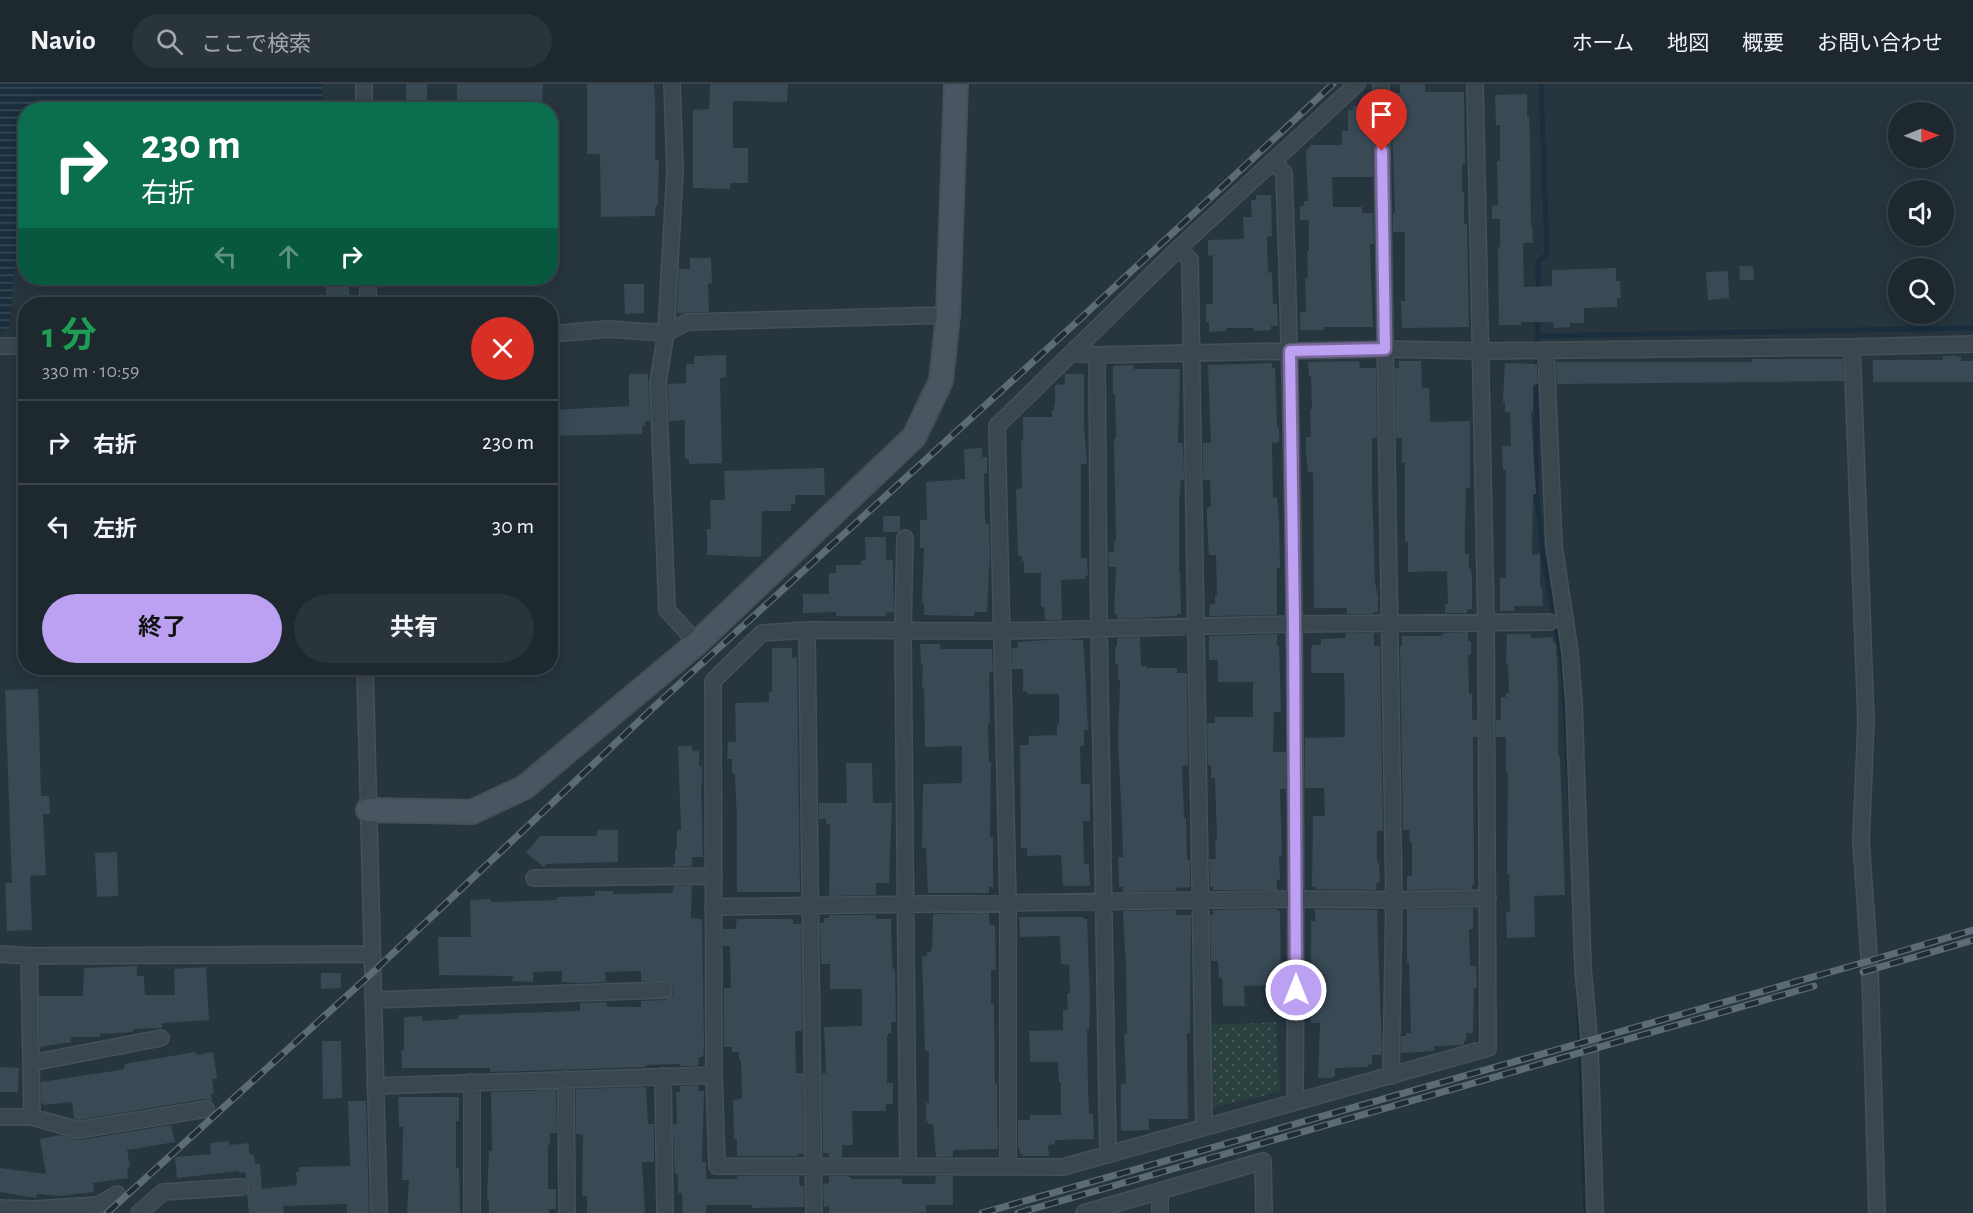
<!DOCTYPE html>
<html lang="ja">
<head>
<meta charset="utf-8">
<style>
	body { margin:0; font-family:"Alegreya Sans","Noto Sans JP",sans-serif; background:#2a343b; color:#f1f3f6; height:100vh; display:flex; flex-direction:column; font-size:22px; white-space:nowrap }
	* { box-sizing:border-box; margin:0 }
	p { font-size:20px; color:#a0a6aa }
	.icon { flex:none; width:33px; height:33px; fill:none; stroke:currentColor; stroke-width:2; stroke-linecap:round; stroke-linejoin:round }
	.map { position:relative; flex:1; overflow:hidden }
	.sheet { position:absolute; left:18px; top:213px; width:540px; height:378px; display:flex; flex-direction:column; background:#1d282f; border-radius:24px; box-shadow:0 3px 15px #0003,0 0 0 2px #3b444b }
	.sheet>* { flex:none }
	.top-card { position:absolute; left:18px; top:18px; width:540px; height:183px; border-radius:24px; box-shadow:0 3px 15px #0003,0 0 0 2px #3b444b; background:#0b6e4f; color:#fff; overflow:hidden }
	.needle { width:39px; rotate:89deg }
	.buttons { position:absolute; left:1888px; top:18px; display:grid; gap:12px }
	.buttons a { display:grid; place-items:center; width:66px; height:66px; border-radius:50%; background:#1d282f; box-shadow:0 3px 15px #0003,0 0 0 2px #3b444b; font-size:30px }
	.pin { position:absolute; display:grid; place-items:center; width:51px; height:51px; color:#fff; margin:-62px -26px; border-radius:50% 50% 50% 0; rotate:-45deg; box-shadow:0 0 6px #0007 }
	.pin .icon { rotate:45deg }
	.me { position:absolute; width:66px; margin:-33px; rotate:0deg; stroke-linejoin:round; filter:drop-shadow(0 0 4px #0008) }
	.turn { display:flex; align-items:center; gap:21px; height:126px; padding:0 24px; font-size:27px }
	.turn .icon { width:78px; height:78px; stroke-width:2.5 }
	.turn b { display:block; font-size:42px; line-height:51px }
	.lanes { display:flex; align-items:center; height:57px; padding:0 24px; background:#0003; justify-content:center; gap:30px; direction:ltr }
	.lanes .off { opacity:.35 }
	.round { display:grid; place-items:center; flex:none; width:63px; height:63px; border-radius:32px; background:#2a343b }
	.headline { display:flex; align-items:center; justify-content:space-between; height:102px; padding:0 24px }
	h1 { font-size:36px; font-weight:700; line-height:45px; color:#1e9e55 }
	.action { display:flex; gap:12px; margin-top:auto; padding:12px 24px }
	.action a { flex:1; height:69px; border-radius:36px; background:#bca0f2; color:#111; font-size:24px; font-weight:700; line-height:69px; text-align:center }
	.action a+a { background:#2a343b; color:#f1f3f6 }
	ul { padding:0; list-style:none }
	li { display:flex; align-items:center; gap:18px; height:84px; padding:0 24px; border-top:2px solid #3b444b }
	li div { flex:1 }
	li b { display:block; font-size:22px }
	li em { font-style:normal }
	header { display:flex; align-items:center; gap:36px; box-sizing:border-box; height:84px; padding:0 30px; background:#1d282f; border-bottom:2px solid #3b444b }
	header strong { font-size:28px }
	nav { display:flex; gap:33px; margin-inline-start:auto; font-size:21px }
	.search { width:420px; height:54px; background:#2a343b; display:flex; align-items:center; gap:15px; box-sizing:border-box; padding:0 21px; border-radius:33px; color:#a0a6aa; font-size:22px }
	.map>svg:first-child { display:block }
	.park { fill:url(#park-dots) }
	.water { fill:url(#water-rules) }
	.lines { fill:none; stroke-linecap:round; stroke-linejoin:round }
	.stream { stroke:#1a2e3d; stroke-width:5 }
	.building { fill:#394a55 }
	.street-casing { stroke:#455058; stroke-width:18 }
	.secondary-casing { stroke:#455058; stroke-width:26 }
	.street { stroke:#3b474f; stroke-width:15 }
	.secondary { stroke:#495662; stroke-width:22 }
	.rail-casing { stroke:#5d6b76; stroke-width:7 }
	.rail { stroke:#202c34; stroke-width:4.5; stroke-dasharray:14; stroke-linecap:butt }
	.route-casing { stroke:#7a689d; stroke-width:15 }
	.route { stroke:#bca0f2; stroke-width:10 }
</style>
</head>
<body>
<header>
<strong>Navio</strong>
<div class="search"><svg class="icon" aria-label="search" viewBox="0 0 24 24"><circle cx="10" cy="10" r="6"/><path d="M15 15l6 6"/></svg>ここで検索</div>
<nav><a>ホーム</a><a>地図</a><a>概要</a><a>お問い合わせ</a></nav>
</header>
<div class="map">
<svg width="1973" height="1129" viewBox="0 0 1973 1129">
	<defs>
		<pattern id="park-dots" width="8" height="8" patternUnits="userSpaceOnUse" patternTransform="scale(1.5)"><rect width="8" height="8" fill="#29403f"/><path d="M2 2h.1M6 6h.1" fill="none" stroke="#465a59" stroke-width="1.8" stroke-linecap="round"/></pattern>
		<pattern id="water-rules" width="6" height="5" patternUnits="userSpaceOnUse" patternTransform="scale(1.5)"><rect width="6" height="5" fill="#1a2e3d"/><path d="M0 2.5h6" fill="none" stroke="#394a58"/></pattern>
	</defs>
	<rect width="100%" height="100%" fill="#27353f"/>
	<path class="park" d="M1276,938L1280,1008L1212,1023L1211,941Z"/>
	<path class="water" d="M0,0H322L323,25L26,26L25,131L20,134L9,244L0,249Z"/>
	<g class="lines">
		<path class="stream" d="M1538,209V178L1547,170L1541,0
			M1538,233L1536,405L1543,471L1563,582L1571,735
			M1538,252L1973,244
			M1578,906L1586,1129"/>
	</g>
	<path class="building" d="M406,0H427V26H406Z
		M457,0H543L542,18H519V20H515V26H457Z
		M587,0H654L655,14V76H659L658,121H656L655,132L601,133L600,70H587Z
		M710,0H788L787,18L733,17V64H748V99H730V105L693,104V26L709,25Z
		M1400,0H1425V8H1464L1465,80H1462V108H1464V140H1467L1469,243L1402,244L1401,217H1405V148H1393V129H1395L1391,9H1400Z
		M1527,10V33H1529L1530,54L1531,142H1532L1533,159H1523L1524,203L1552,202V186L1616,184V197H1620L1621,214H1617V223L1584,224V239H1570V243L1554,244L1553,238H1521V241H1499L1498,163H1500V135H1492V122L1498,121L1497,77H1500V41H1496L1495,11Z
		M1353,22H1372L1373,93H1332L1333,123H1362V129H1373L1374,160H1370L1373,243H1324V246H1300V228H1306L1305,194H1308L1307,167H1309V136H1300V122H1304V117H1308L1306,68L1308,64H1310V61H1342V47H1348V26H1353Z
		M1256,111H1271L1272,152L1267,153L1268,189L1272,188L1273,220H1277L1278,242H1271V246L1254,247V244H1226V247L1209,248V238H1206V220H1213V171L1208,172V156L1244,155L1243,133H1252L1251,116H1256Z
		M690,174H711L712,199L708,200L709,228L677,229L679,185H690Z
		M1739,182H1753L1754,196H1740Z
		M1728,187L1729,214L1708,216L1706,188Z
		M624,200H644V229L625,230Z
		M326,203H349L350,220H326Z
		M726,271V293L720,294L722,379L689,380V375H685V336L669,337L668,300L686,299V280H694V272Z
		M1943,272H1958V273H1961V277H1973V298H1873V276H1943Z
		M1752,275H1843L1844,297L1557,300L1556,278H1752Z
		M1359,277L1360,284H1376L1377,354H1372V402L1375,499L1378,513V528H1373V530H1347V524H1314L1313,388H1308L1306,369V353H1311L1310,325H1312L1311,292H1309L1308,278Z
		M1398,277H1421L1422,304H1429L1430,338L1470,337V404H1466L1465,442V470H1469V485H1471L1472,494V525H1467V529H1445V520H1448L1447,487L1408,488V458H1405V378L1402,379V354H1396L1395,284H1399Z
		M1272,279V284L1275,283L1277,343H1279V358L1272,359L1273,414L1277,413L1279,438L1280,484H1277V529L1276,531L1209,532L1210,520H1215V511H1217L1216,471H1209L1207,437V423H1211L1210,396H1203V359H1211L1208,281Z
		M1505,279L1537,280L1538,300L1533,301V328H1531L1536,410H1533L1532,471L1540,470V503H1542L1543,522H1514V527H1500V494H1506V386H1503L1502,362H1511L1510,328H1505V318H1503Z
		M1133,281L1134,285H1180L1178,359H1183L1184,396H1181L1179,418V488H1180L1181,530H1177V532L1117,535V530H1114L1116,483H1109L1108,468H1114V457H1116L1114,355L1116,354L1115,310H1113V282Z
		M629,290H648L650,337H645V342H642V350L550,352V326L629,322Z
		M1065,290H1084V343L1087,380H1081V474H1087L1088,492H1085V495L1061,496L1062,536H1045L1044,523H1041V489H1024V477H1022L1021,472H1018L1016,405L1022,404L1021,357H1023V333H1052V326H1054V321H1055V301L1065,300Z
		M982,364V373H987V389H984L985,435L986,440H989L990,470L987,528H974V532H965L924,531V519H922L924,464H920V436H927L926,398L965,395L964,365Z
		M824,384L825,411H795V420H791V427H762L761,473L707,471V445H711L710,416H725L724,387Z
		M883,432H900V446L898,448H883Z
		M865,453H886V476H893V478L894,528L886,529V532H836V528L803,529V510H829V489H836V481H861V477L866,476Z
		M1468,548V557H1471V571H1468L1469,610H1472V634L1473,636H1477V653H1473L1474,801H1472V805L1407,806V792H1411L1412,789V758H1410L1409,746H1403L1400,562H1402V552H1441L1444,549Z
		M1346,549H1374V562H1380L1383,747H1377V779H1379L1380,798H1377L1376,806L1315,805V803H1312L1313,732H1325L1324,704H1305V654L1345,653V623L1344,589H1313L1311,588V563H1312V561H1321V555L1345,554Z
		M1277,550V562H1279L1281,628H1274L1273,668H1286V705H1280L1282,771L1279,773L1280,796H1277V806H1213V803H1210L1209,775H1216L1215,756H1217L1215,694H1211V681H1208L1207,639H1215V633H1253V598H1218V576H1209V552Z
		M1507,550H1531V554L1553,553V559H1556L1558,599V672H1560L1565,811L1534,812L1535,853L1507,854L1506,828H1510L1509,790H1507L1508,689H1506V653H1496V636H1501V613H1506V609H1509L1508,579H1506Z
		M1140,553L1141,582H1146V584H1177V589H1187L1188,681L1182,682L1184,734H1186L1187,776H1190V803L1176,804V807L1123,808V803H1119L1118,773H1123L1122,739L1118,658L1120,596H1118V580H1115V563H1117V554Z
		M1062,555L1083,556V564H1084L1088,646H1084V662H1080L1081,700H1090V737H1083L1084,780H1089L1090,802H1063L1061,771L1027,772V764H1021L1020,661H1029V652L1057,651V641H1059V610H1027V607L1023,608V585H1012V564H1018V558Z
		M920,560H940L941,565H992L993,588H990L989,593L990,639H988L989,678H991L990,753H993V803H989V809H928L926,764H922L923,700L962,699V662L925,663L924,604H922L923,581H921Z
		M772,564H792V574L797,573L800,808H737V736L735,690H732V675H727L728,658H736L735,619L769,618V608H772Z
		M38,605L41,712H49L50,730H43L46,791L30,792L32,846L7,847L5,799H12L5,606Z
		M678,662H692V667L699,666V682H702V701H701L703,773H692V782L673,783V780H675V765H677V746H681Z
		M846,679H872L873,719H892L889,799H876V811L829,812L830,740H826V735H819V719H847Z
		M597,746H618V778L546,780L544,783L526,769L540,752H597Z
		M117,768L118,812L97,813L95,769Z
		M674,802H692L691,834L702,835L704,963L703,973H699L698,982H680V980L645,981V983L490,988V984H402L401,966H404V933L422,932V937L458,935V931L580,927V919L606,918L608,923H641V917L665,916L673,910L674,905L669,898L641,897V887L605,888L606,898L579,899L562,898V887L533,888V898L512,897L513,892L439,891L438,853H471L470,816L491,815V818L557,816V813L595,812V807H613V810L672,809Z
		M1473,824V845H1469L1470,882H1476L1477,904H1474L1473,949H1466V957H1464V961L1434,962V967L1401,969V952H1406V949H1411L1409,878H1407V825Z
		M1277,825V827H1280L1281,893H1276V901L1244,902L1245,922H1223L1222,894H1219L1218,877H1211L1210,831H1213V826Z
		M1315,825L1377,826L1382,969L1380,971H1372V980H1368V983L1335,984V992L1332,994H1318L1320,939H1311V837H1315Z
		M1176,826V831H1191L1190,949H1187L1188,1035H1149V1046L1121,1047V1000H1126L1124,950H1127L1126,883L1123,827Z
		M989,829L990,841H995L996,886H991V920H994L995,1000H997L998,1065L953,1066V1073H936L933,1040H928V1037H926V1019H929V967H925L922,872H927V868H930L932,865L933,830Z
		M829,831H876V835H891L892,876L893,885H895L896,938H891V949H888V952H887V999H893V1020H886V1027H852L853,1061H842V1073H829V1069H823L822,989H826L824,943L862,942V905H830V880H821L820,839H824V834H829Z
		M1019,833H1083V835H1087L1090,921L1089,946H1087L1088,1003L1089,1030H1093L1094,1055L1055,1056V1060L1048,1061L1049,1072H1023V1070H1020V1065H1018V1036H1030V1031H1061V999L1059,998L1058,978H1030L1029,947L1063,946V926H1068L1067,909H1070L1069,881L1061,880L1060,852L1020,853Z
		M737,835H793V840H801L802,947H795L796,989H803L804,1070H798V1072H737V1055H734L733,1016L742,1014L741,976H739V968H732V963H724V904H731L730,862H723V845H735Z
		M137,882V892H144L145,911H175L174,885L206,883L209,936L162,939V944L133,945V948L100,950V953H70L71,958L40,963L39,912H83L84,884Z
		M321,889H341V904L321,905Z
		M322,957H341L342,1014L323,1015Z
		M195,968L196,971L213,968L217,994L212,995L214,1009L211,1010L212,1017L204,1015L79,1036L74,1035L72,1018L44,1021L43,1019H41V998L120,986L125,984L124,980Z
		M0,983L19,984L18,1008H0Z
		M698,1001V1007H704L702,1078H706V1095H738L737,1092H799L800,1102H804V1123L752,1124V1121H706V1129H683L682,1109H678V1090H675L674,1078L673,1040H677L676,1008H680V1002Z
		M646,1003L648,1040H654V1078H642L645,1129H587V1112H582L583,1051L576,1050V1005Z
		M556,1006L557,1049H550V1061H548V1105H556V1125H549V1129H489V1115H487L489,1067H492L491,1008Z
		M398,1013H459V1037H456V1084H459L460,1129H407L409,1096H402L403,1043H399Z
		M348,1017H366L369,1129H347V1120L283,1122L284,1129H249L247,1110L251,1102L246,1095L245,1088L239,1089V1087L177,1094L175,1073L211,1070L210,1059L229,1057L230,1061L249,1059V1070L254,1071L255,1080H260L262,1105L297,1101L296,1088H299V1083L350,1082Z
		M171,1041L175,1058L127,1066L130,1083H127L128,1094L93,1099L94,1108L58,1112L37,1110L36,1114L0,1108V1084L46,1090L40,1055L60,1051L80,1056Z
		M829,1092H844L851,1093V1095H902V1100H935L936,1092H953V1121H926V1128L917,1129H829V1122L824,1123L823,1100L829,1099Z"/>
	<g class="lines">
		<g class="street-casing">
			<path id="street" d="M364,0V26
				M672,0L675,87L666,249L658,298L667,526L697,559
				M1381,0L1394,816L1391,992
				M1475,0L1486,539L1488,964L1063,1083L717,1082L714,991L713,597L762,549L807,546L1002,547L1295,540L1550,538
				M1274,78L1284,89C1295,399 1297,709 1295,1018
				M1179,164L1190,176L1204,1043
				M368,194V220
				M550,250L608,245L666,249L687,238L948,231
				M0,262H15
				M1852,263L1866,637L1861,757L1870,886L1877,1129
				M1546,266L1554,462L1570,568L1574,620L1583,883L1590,965L1595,1129
				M1073,269L1097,271L1385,265L1481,267L1852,263L1973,260
				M1097,271L1099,545L1108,1071
				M905,454L903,547L908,1083
				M807,546L814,1129
				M365,584L379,1129
				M534,794L714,792
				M713,823L1297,815L1394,816L1488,814
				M0,870L29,872L372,870
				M29,872L32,1033
				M373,916L664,906
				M31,979L161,954
				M663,992L665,1129
				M566,995L567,1129
				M472,998V1129
				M375,1002L714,991
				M0,1033H32L78,1046L206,1025
				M1008,1083V820L997,342L1179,164L1357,0
				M1160,1108V1129
				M0,1124L34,1125L98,1121L117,1110
				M139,1129L163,1108L241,1103
				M1084,1129L1263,1077L1264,1129"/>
		</g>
		<g class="secondary-casing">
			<path id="secondary" d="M368,726L472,728L525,703L697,559L914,353L941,297L948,231L956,0"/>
		</g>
		<use href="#street" class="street"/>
		<use href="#secondary" class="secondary"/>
		<g class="rail-casing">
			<path id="rail" d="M1863,888L1973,856
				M107,1129L372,889L654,623L1080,235L1333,0
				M982,1129L1869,877L1973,846
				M1018,1129L1814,902"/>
		</g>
		<use href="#rail" class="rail"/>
	</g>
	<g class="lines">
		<g class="route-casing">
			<path id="route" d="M1296,906L1294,540L1290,267L1385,265L1382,67"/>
		</g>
		<use href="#route" class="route"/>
	</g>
</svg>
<div class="buttons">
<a><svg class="needle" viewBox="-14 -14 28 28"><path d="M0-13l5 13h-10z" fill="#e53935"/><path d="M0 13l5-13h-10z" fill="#a0a6aa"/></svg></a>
<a><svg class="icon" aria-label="sound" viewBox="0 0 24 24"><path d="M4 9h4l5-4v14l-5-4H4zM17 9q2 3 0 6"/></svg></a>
<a><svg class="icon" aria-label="search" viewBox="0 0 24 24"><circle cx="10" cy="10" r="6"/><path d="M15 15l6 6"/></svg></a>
</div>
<div class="pin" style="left:1382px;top:67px;background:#d93025"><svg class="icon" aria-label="arrive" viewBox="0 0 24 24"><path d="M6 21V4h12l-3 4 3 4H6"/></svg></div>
<svg class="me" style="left:1296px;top:906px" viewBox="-20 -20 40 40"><circle r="17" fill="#bca0f2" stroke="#fff" stroke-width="3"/><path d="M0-11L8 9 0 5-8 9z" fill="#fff"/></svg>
<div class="top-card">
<div class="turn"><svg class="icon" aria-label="right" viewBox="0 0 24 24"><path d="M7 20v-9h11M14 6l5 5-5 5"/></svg><div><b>230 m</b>右折</div></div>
<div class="lanes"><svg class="icon off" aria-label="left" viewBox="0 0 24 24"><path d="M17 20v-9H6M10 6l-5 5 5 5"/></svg><svg class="icon off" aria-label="ahead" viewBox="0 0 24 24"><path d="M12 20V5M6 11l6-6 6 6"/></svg><svg class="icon" aria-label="right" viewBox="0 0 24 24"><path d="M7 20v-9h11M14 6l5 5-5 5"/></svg></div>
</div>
<section class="sheet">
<div class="headline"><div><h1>1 分</h1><p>330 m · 10:59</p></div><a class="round" style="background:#d93025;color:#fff"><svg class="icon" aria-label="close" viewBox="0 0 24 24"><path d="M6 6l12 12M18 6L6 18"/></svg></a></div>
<ul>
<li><svg class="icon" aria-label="right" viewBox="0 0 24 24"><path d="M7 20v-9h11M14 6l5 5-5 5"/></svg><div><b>右折</b></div><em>230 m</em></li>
<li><svg class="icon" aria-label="left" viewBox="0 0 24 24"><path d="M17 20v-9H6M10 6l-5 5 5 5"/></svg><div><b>左折</b></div><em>30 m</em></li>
</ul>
<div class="action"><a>終了</a><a>共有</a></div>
</section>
</div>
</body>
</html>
